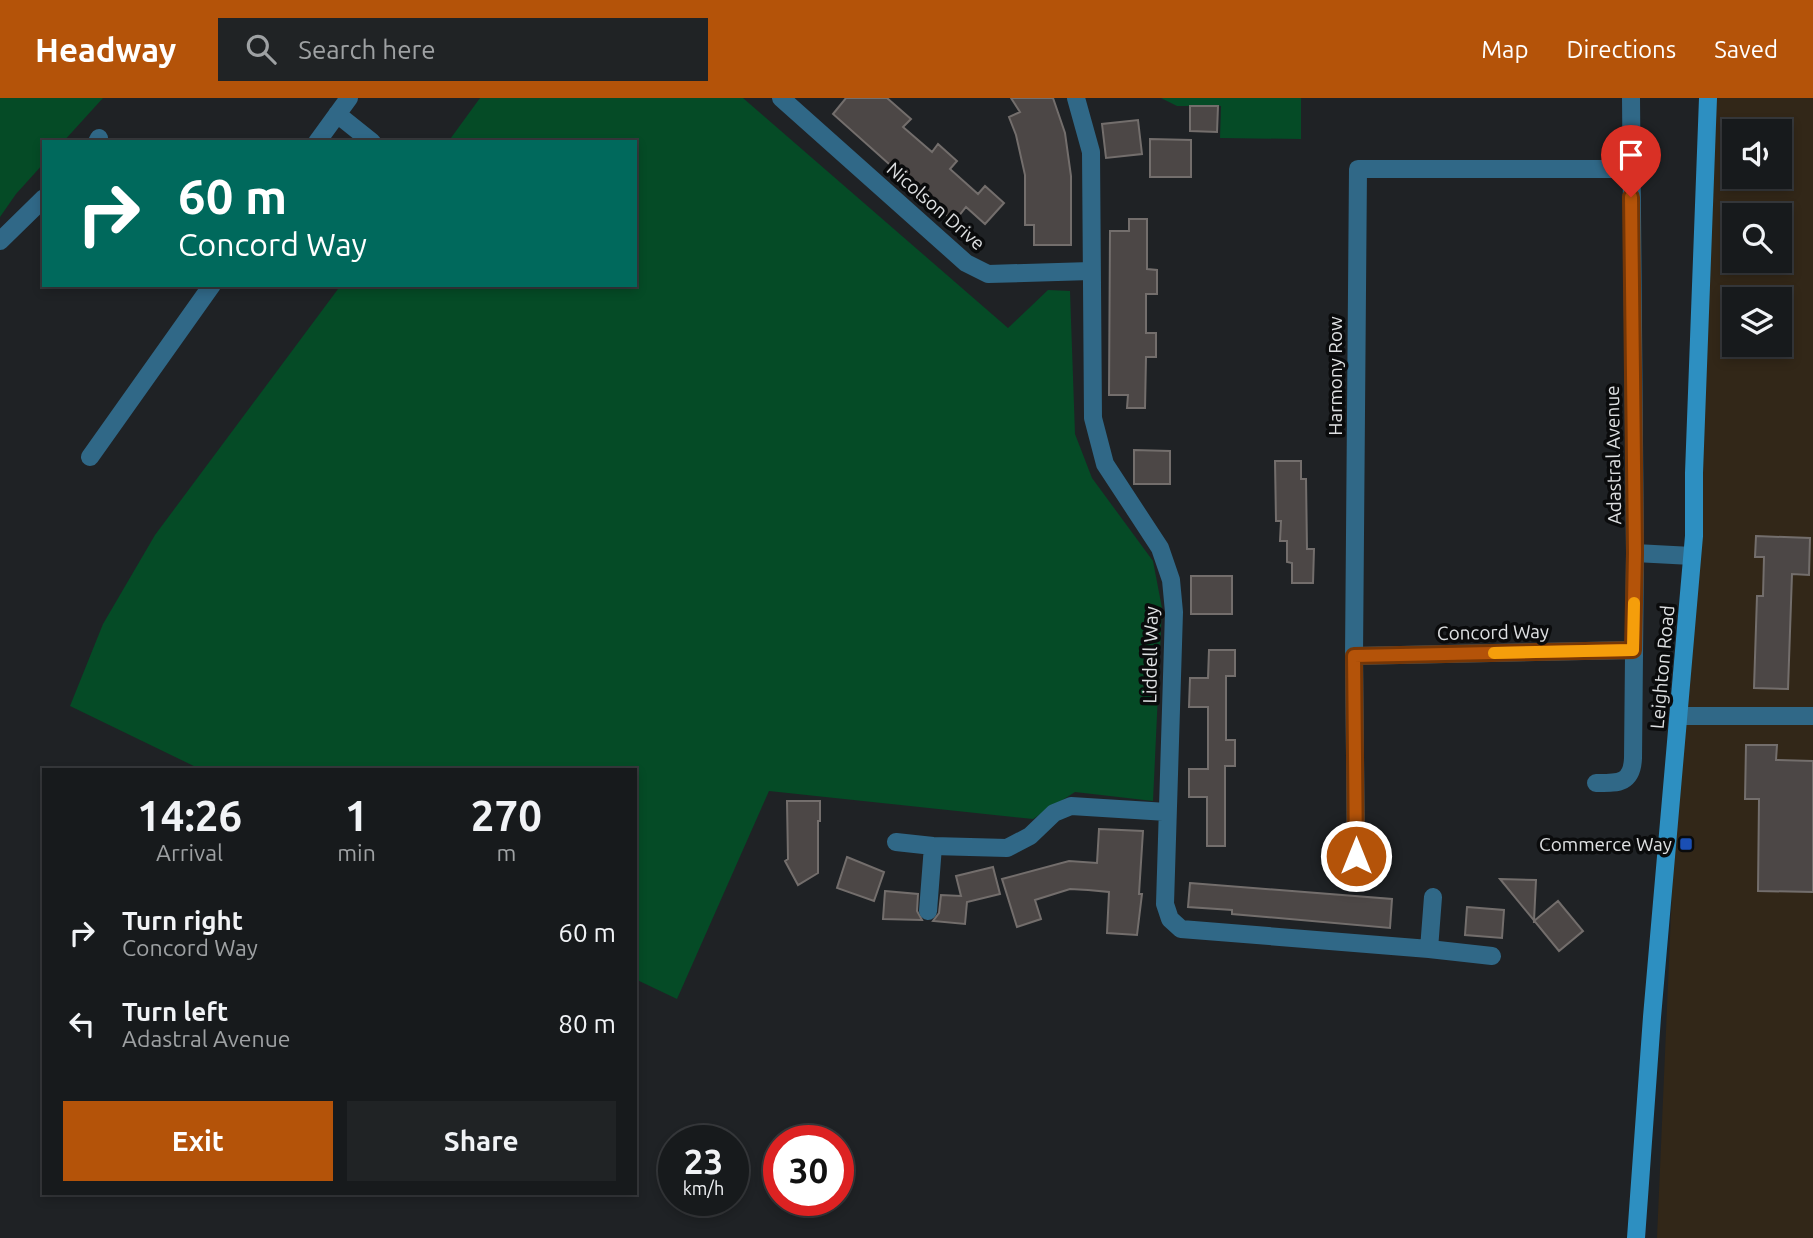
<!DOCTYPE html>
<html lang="en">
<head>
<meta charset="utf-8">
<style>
	body { margin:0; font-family:Ubuntu,sans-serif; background:#202325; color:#f1f3f6; height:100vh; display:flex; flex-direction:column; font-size:26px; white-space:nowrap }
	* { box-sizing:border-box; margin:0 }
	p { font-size:23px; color:#9ea1a3 }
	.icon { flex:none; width:38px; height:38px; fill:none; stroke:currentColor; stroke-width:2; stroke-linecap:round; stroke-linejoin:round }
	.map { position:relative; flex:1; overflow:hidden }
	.details { position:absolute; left:42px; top:670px; width:595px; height:427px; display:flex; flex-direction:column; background:#171a1c; border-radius:0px; box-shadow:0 4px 10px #0003,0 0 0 2px #36383b }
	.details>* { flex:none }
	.banner { position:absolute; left:42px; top:42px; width:595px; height:147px; border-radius:0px; box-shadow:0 4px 10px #0003,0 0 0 2px #36383b; background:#00695c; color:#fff; overflow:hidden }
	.tools { position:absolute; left:1722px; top:21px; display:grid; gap:14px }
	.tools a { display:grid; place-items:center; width:70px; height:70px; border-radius:0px; background:#171a1c; box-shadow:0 4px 10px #0003,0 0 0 2px #36383b; font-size:35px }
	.speed { position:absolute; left:658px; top:1027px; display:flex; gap:14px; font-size:35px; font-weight:700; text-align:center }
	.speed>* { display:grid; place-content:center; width:91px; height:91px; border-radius:50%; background:#171a1c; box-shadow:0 4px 10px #0003,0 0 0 2px #36383b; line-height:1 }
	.speed small { font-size:18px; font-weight:400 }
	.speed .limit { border:10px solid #d22; background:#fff; color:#111 }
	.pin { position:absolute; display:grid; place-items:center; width:60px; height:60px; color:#fff; margin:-72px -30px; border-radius:50% 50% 50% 0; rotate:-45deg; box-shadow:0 0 7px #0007 }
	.pin .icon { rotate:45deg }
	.me { position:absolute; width:77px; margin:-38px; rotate:0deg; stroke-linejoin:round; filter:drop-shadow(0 0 5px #0008) }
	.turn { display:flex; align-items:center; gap:24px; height:147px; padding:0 21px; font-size:32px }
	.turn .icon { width:91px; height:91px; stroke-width:2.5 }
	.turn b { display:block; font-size:49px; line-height:60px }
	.eta { display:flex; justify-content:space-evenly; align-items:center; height:119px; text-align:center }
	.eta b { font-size:42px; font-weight:700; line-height:49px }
	.action { display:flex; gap:14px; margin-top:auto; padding:14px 21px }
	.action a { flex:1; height:80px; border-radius:0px; background:#b45309; color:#fff; font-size:28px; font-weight:700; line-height:80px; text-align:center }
	.action a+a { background:#202325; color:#f1f3f6 }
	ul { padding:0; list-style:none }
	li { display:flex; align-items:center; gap:21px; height:91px; padding:0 21px }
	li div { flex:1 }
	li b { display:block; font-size:26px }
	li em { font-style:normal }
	header { display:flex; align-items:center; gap:42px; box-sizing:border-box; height:98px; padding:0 35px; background:#b45309; color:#fff }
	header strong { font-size:33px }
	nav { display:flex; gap:38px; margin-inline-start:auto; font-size:24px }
	.search { width:490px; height:63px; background:#202325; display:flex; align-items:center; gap:18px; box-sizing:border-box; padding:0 24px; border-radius:0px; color:#9ea1a3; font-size:26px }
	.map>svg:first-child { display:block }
	.commercial { fill:#322718; fill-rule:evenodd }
	.green { fill:#054b26 }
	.building { fill:#4c4746; stroke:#736e6c; stroke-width:2 }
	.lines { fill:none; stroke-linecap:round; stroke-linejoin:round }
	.street { stroke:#306887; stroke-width:18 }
	.secondary { stroke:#2d8fc1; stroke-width:18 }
	.route-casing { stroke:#753606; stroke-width:18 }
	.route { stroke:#b45309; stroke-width:12 }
	.slow { stroke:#f59e0b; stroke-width:12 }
	.transit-dot { fill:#1a4fb4; stroke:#0a0b0c; stroke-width:2.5 }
	.labels { text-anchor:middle; stroke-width:7; stroke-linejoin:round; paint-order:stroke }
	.street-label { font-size:19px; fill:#dee0e2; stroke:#0a0b0c }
	.poi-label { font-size:19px; fill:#dee0e2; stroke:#0a0b0c; text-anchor:end }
</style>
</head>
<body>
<header>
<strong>Headway</strong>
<div class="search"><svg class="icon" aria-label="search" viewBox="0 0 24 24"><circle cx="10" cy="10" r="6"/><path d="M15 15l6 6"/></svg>Search here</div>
<nav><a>Map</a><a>Directions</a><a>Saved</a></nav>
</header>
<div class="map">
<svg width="1813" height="1140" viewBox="0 0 1813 1140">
	<rect width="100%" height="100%" fill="#1f2225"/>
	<path class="commercial" d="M1701,0H1813V1140H1657L1690,378ZM1734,33H1780V79H1734ZM1734,117H1780V163H1734ZM1734,201H1780V247H1734Z"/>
	<path class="green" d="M0,0H103L63,44H44V65L16,96L0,119Z
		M480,0H743L1008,230L1048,192L1070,193L1075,336L1092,380L1153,463L1162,510L1153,703L1075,694L1033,721L769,693L677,901L635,881V672H202L70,608L103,526L155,437L341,187H635V44H448Z
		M1161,0H1301V41L1220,40L1221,8H1177Z"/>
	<path class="building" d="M846,0H887L911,21L903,29L932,54L938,46L957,63L950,71L978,96L985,88L1004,105L985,126L966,109L954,124L833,16Z
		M1011,0H1053L1065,35L1071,78V147H1034V127H1025V77L1016,37L1009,19L1020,14Z
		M1190,8H1218L1217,34L1190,33Z
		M1138,22L1142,56L1106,60L1102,26Z
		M1150,41L1191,42V79H1150Z
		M1129,121H1147V171L1157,172V196H1146V235H1156V259H1146L1145,310H1127L1128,297H1109L1110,133H1129Z
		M1134,352L1170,353V386H1134Z
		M1275,363H1301V381H1306L1307,451H1314L1313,485H1292V465L1287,464V443H1280L1281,423H1276Z
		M1756,438L1810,440L1809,477L1792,476L1788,591L1754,590L1757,498H1763L1764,459H1755Z
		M1191,478H1232V516H1191Z
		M1209,552H1235V578H1226V642H1235V668H1225V748H1207V699H1189V671H1208V609H1189L1190,580H1208Z
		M1746,647H1777L1776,662L1813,663V794L1758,793L1759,701H1745Z
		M787,703H820V723H818V775L798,787L785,763L788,761Z
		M1099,731L1143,733L1139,796H1142L1137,837L1107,835L1109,794L1088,792L1070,791L1035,802L1041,821L1017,829L1002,781L1069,763L1097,765Z
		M847,759L884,774L874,803L837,790Z
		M993,769L1000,796L967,804L965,826L933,823L939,815L941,797L961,798L956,778Z
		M1500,781L1536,782L1534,823L1558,803L1583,833L1559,853Z
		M1190,785L1392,801L1390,830L1232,816V812L1188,809Z
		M885,793L918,796L917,813L922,822L883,821Z
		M1467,809L1504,812L1502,840L1465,837Z"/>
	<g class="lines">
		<path class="street" d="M781,0L966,165L988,176L1091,173
			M1076,0L1091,54L1093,320L1105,366L1160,450L1171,482L1174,514L1165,806L1170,821L1181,831L1429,851L1433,799
			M337,16L372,44
			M97,44L99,40
			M317,44L349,0
			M0,143L44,100
			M90,359L212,187
			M1635,455L1692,458
			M1354,558L1633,552
			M1679,618H1813
			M1596,685C1618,685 1632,686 1633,660L1635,455L1631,0
			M896,744L933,748L1007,750L1030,738L1054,715L1071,708L1167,714
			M1356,758L1354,558L1358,71H1630
			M928,813L933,748
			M1429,851L1492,858"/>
		<path class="secondary" d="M1636,1140L1652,919L1694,438V375L1708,0"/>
	</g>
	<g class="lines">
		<g class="route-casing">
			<path id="route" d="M1356,758L1354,558L1633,552L1635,455L1631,99"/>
		</g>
		<use href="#route" class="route"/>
		<path class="slow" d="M1494,555L1633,552L1634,505"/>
	</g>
	<rect class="transit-dot" x="1679" y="739" width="14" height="14" rx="3.5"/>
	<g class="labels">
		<g class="street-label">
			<text transform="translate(936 108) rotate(41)" y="7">Nicolson Drive</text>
			<text transform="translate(1335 278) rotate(-90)" y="7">Harmony Row</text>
			<text transform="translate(1613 357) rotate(-91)" y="7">Adastral Avenue</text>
			<text transform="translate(1493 534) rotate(-1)" y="7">Concord Way</text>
			<text transform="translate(1150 557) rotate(-89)" y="7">Liddell Way</text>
			<text transform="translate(1662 569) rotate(-85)" y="7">Leighton Road</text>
		</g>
		<g class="poi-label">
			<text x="1672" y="753">Commerce Way</text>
		</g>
	</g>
</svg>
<div class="tools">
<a><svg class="icon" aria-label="sound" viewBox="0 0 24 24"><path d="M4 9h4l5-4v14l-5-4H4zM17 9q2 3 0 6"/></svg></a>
<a><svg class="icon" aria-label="search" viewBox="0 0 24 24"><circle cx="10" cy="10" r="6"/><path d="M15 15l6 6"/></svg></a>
<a><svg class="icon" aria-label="layers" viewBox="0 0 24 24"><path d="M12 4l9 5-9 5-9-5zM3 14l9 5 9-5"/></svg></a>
</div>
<div class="speed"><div>23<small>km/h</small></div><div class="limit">30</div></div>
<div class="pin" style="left:1631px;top:99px;background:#d93025"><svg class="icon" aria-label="arrive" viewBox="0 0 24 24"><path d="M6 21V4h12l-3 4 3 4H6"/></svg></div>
<svg class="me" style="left:1356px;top:758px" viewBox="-20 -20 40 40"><circle r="17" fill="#b45309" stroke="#fff" stroke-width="3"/><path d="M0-11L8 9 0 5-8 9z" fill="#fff"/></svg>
<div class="banner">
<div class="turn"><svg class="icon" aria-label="right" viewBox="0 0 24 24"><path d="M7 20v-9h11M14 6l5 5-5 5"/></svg><div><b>60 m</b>Concord Way</div></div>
</div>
<section class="details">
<div class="eta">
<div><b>14:26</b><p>Arrival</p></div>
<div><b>1</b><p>min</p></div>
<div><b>270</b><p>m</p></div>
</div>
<ul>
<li><svg class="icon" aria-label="right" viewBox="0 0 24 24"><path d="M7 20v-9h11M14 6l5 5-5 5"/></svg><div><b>Turn right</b><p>Concord Way</p></div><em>60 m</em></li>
<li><svg class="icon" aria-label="left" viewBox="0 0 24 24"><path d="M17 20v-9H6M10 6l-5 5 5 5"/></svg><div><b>Turn left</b><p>Adastral Avenue</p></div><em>80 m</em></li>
</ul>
<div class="action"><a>Exit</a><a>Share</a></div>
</section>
</div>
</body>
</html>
